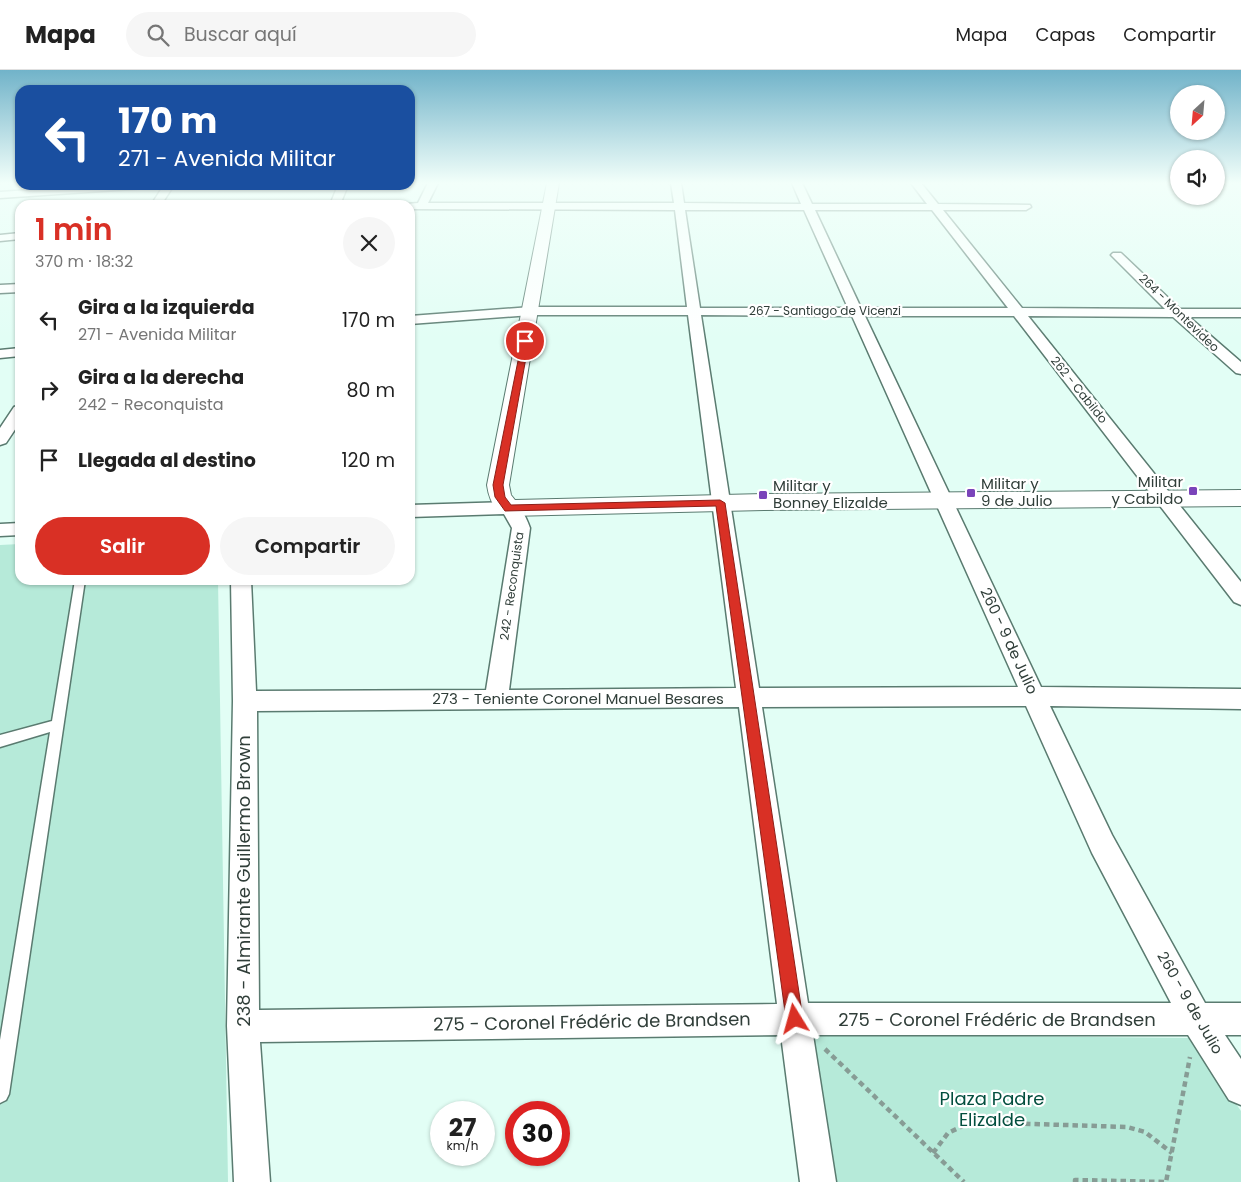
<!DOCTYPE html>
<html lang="es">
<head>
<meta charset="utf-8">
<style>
	body { margin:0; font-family:Poppins,sans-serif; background:#f6f6f6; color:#222; height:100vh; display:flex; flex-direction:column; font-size:19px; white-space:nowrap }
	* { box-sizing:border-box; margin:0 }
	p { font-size:16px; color:#767676 }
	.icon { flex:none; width:28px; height:28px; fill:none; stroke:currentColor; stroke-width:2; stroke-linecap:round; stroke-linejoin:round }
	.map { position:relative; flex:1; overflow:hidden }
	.panel { position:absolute; left:15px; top:130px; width:400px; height:385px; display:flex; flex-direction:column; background:#fff; border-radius:15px; box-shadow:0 1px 4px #0004 }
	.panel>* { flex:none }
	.guide { position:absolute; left:15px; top:15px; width:400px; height:105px; border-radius:15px; box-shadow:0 1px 4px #0004; background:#1a4fa0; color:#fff; overflow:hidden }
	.needle { width:32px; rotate:206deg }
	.tools { position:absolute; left:1170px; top:15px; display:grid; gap:10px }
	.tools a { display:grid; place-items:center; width:55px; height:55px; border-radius:50%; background:#fff; box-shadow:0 1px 4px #0004; font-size:25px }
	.speed { position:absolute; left:430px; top:1031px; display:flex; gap:10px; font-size:25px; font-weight:700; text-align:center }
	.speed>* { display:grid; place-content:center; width:65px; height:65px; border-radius:50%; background:#fff; box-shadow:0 1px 4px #0004; line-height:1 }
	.speed small { font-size:12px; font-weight:400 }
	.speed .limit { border:8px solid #d22; background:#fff; color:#111 }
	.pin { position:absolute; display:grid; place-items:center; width:42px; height:42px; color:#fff; margin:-21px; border:2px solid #fff; border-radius:50%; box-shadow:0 1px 5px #0007 }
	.me { position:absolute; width:55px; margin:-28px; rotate:352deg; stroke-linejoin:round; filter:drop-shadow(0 0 4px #0008) }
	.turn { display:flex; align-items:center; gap:18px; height:105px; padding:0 20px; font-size:22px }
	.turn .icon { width:65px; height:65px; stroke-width:2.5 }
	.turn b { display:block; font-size:35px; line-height:42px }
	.round { display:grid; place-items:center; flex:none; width:52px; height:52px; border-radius:26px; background:#f6f6f6 }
	.headline { display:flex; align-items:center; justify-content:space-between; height:85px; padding:0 20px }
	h1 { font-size:30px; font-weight:600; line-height:38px; color:#d93025 }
	.primary-button { display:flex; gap:10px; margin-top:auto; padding:10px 20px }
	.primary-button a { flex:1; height:58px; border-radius:30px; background:#d93025; color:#fff; font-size:20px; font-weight:600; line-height:58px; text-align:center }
	.primary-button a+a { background:#f6f6f6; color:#222 }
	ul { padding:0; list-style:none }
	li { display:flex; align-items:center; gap:15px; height:70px; padding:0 20px }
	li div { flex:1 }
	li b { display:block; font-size:19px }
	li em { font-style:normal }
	header { display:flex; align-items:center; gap:30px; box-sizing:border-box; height:70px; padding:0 25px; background:#fff; border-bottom:1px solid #e0e0e0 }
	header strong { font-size:24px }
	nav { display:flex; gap:28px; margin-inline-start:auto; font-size:18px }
	.search { width:350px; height:45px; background:#f6f6f6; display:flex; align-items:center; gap:12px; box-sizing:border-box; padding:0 18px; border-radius:28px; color:#767676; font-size:19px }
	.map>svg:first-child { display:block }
	.green { fill:#b6ead9 }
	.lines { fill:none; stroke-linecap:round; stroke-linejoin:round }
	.lane-casing { stroke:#5a7b70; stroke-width:3 }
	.street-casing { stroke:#5a7b70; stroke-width:3 }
	.secondary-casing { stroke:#5a7b70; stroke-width:2 }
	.path { stroke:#879c95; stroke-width:4.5; stroke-dasharray:5.5 4; stroke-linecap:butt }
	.lane { fill:#fff; fill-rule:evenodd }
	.street { fill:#fff; fill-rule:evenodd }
	.secondary { fill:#fff; fill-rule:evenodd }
	.route { fill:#d93025; stroke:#8d1f18 }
	.poi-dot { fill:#7a44ba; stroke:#fff; stroke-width:2 }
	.labels { text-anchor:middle; stroke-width:4.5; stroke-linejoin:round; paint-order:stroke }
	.far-street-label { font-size:12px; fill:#303e39; stroke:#fff }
	.poi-label { font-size:15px; fill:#303e39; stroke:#fff; text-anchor:start }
	.street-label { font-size:15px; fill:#303e39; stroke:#fff }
	.near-street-label { font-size:18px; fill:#303e39; stroke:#fff }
	.near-park-label { font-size:18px; fill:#024e3e; stroke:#fff }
</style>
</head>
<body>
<header>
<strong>Mapa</strong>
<div class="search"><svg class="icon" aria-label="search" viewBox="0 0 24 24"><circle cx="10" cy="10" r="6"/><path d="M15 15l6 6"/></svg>Buscar aquí</div>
<nav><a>Mapa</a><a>Capas</a><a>Compartir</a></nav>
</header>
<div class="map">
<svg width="1241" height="1112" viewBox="0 0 1241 1112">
	<rect width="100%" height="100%" fill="#e2fef5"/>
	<path class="green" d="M20,474V510H218L228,1112H0V475Z
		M809,964L1190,968L1241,1041V1112H833Z"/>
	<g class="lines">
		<g class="lane-casing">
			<path id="lane" d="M75,510H85L9,1024L6,1030L0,1033V970L50,662L0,677V665L52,651Z"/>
		</g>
		<g class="street-casing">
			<path id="street" d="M428,113H438L428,133H674L671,113H681L684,133L801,134L792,113H802L812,134H927L911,113H921L938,134L1030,135L1031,137L1026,140H943L1022,238L1165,239L1111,185L1113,183H1121L1180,239H1241V247H1189L1241,292V304L1236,303L1173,247L1028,246L1241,512V535L1234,532L1014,246H865L1041,617L1241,619V639L1050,636L1112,765L1205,933H1241V965H1225L1241,989V1035L1229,1030L1188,965H813L836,1112H800L781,965L260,972L270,1112H234L227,956L233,631L231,510H251L256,621L486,620L512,458L504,444L410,447V435L509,432C521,435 526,447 530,458L509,620L736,618L688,245H531L410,254V246L531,237H687L675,140L410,139V135L406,134L418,133ZM685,140H804L848,238H700ZM815,140H932L1008,238H861ZM701,245L852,246L1018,617L759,618ZM1026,636L1092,783L1171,933H808L762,637ZM739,637L777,934L259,940L257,641Z
				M103,115H152L147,118L0,128V122Z
				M164,115H174L161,135H151Z
				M338,115H348L340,135H330Z
				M20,163V169L0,171V165Z
				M20,214V222L0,223V215Z
				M20,278V286L0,288V280Z
				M20,335V352L6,373L0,375V358L14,337Z
				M20,453V465L0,466V454Z"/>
		</g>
		<g class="secondary-casing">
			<path id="secondary" d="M547,113H559L509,415L511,425L515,430L764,424L1241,420V436L764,440L509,446C494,442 489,429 487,415Z"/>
		</g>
		<path class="path" d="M825,979L964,1112
			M933,1083L948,1063L971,1052L1127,1057L1145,1062L1172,1083
			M1075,1112V1110L1166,1112L1190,987"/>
		<use href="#lane" class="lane"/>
		<use href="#street" class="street"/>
		<use href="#secondary" class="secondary"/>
	</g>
	<linearGradient id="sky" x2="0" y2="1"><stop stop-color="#71b3c9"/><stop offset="0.42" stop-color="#f2fffa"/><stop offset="1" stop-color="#f2fffa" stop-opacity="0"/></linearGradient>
	<rect width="1241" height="269" fill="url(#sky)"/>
	<path class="route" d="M525,268L529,271L503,415L505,427L511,435L720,430L725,433L803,949L801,955L795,958L789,955L786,949L716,436L505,441L495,427L493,415L522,271Z"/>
	<g class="poi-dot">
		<rect x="1188" y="416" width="10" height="10" rx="2.5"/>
		<rect x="966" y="418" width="10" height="10" rx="2.5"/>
		<rect x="758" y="420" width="10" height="10" rx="2.5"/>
	</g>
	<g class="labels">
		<g class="far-street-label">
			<text x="825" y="245">267 - Santiago de Vicenzi</text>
			<text transform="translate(1179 243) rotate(44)" y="4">264 - Montevideo</text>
			<text transform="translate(1079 320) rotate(51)" y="4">262 - Cabildo</text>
			<text transform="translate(512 516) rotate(-82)" y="4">242 - Reconquista</text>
		</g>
		<g class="poi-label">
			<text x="1183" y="417" text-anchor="end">Militar<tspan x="1183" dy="17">y Cabildo</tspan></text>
			<text x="981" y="419">Militar y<tspan x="981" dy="17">9 de Julio</tspan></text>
			<text x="773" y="421">Militar y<tspan x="773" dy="17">Bonney Elizalde</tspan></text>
		</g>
		<g class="street-label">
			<text transform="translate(1009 571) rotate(65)" y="5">260 - 9 de Julio</text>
			<text x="578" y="634">273 - Teniente Coronel Manuel Besares</text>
			<text transform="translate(1190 933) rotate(60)" y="5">260 - 9 de Julio</text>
		</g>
		<g class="near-street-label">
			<text transform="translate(244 811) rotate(-90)" y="6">238 - Almirante Guillermo Brown</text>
			<text x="997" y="956">275 - Coronel Frédéric de Brandsen</text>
			<text transform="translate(592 952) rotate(-1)" y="6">275 - Coronel Frédéric de Brandsen</text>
		</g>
		<g class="near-park-label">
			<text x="992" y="1035">Plaza Padre<tspan x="992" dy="21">Elizalde</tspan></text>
		</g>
	</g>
</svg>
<div class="tools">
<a><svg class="needle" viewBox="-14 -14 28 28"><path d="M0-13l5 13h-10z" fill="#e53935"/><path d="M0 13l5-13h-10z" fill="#767676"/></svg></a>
<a><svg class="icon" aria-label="sound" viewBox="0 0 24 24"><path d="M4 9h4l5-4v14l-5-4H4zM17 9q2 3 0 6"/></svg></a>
</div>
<div class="speed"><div>27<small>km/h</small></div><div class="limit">30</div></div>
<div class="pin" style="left:525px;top:271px;background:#d93025"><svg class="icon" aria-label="arrive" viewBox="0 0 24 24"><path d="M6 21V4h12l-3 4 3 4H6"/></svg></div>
<svg class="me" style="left:795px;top:949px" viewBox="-20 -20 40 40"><path d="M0-17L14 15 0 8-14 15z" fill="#d93025" stroke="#fff" stroke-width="4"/></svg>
<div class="guide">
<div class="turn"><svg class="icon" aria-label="left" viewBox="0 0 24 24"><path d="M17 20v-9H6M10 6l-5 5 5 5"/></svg><div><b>170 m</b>271 - Avenida Militar</div></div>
</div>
<section class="panel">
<div class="headline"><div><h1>1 min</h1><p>370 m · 18:32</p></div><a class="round"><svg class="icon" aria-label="close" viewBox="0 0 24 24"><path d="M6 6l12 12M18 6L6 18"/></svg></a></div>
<ul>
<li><svg class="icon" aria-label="left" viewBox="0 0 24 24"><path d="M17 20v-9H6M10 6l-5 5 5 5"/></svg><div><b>Gira a la izquierda</b><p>271 - Avenida Militar</p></div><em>170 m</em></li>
<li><svg class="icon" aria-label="right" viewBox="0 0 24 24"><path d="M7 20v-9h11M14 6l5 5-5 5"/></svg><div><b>Gira a la derecha</b><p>242 - Reconquista</p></div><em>80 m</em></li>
<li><svg class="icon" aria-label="arrive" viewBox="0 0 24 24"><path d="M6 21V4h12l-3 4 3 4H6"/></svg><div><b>Llegada al destino</b></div><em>120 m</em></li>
</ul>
<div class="primary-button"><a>Salir</a><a>Compartir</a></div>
</section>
</div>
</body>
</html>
